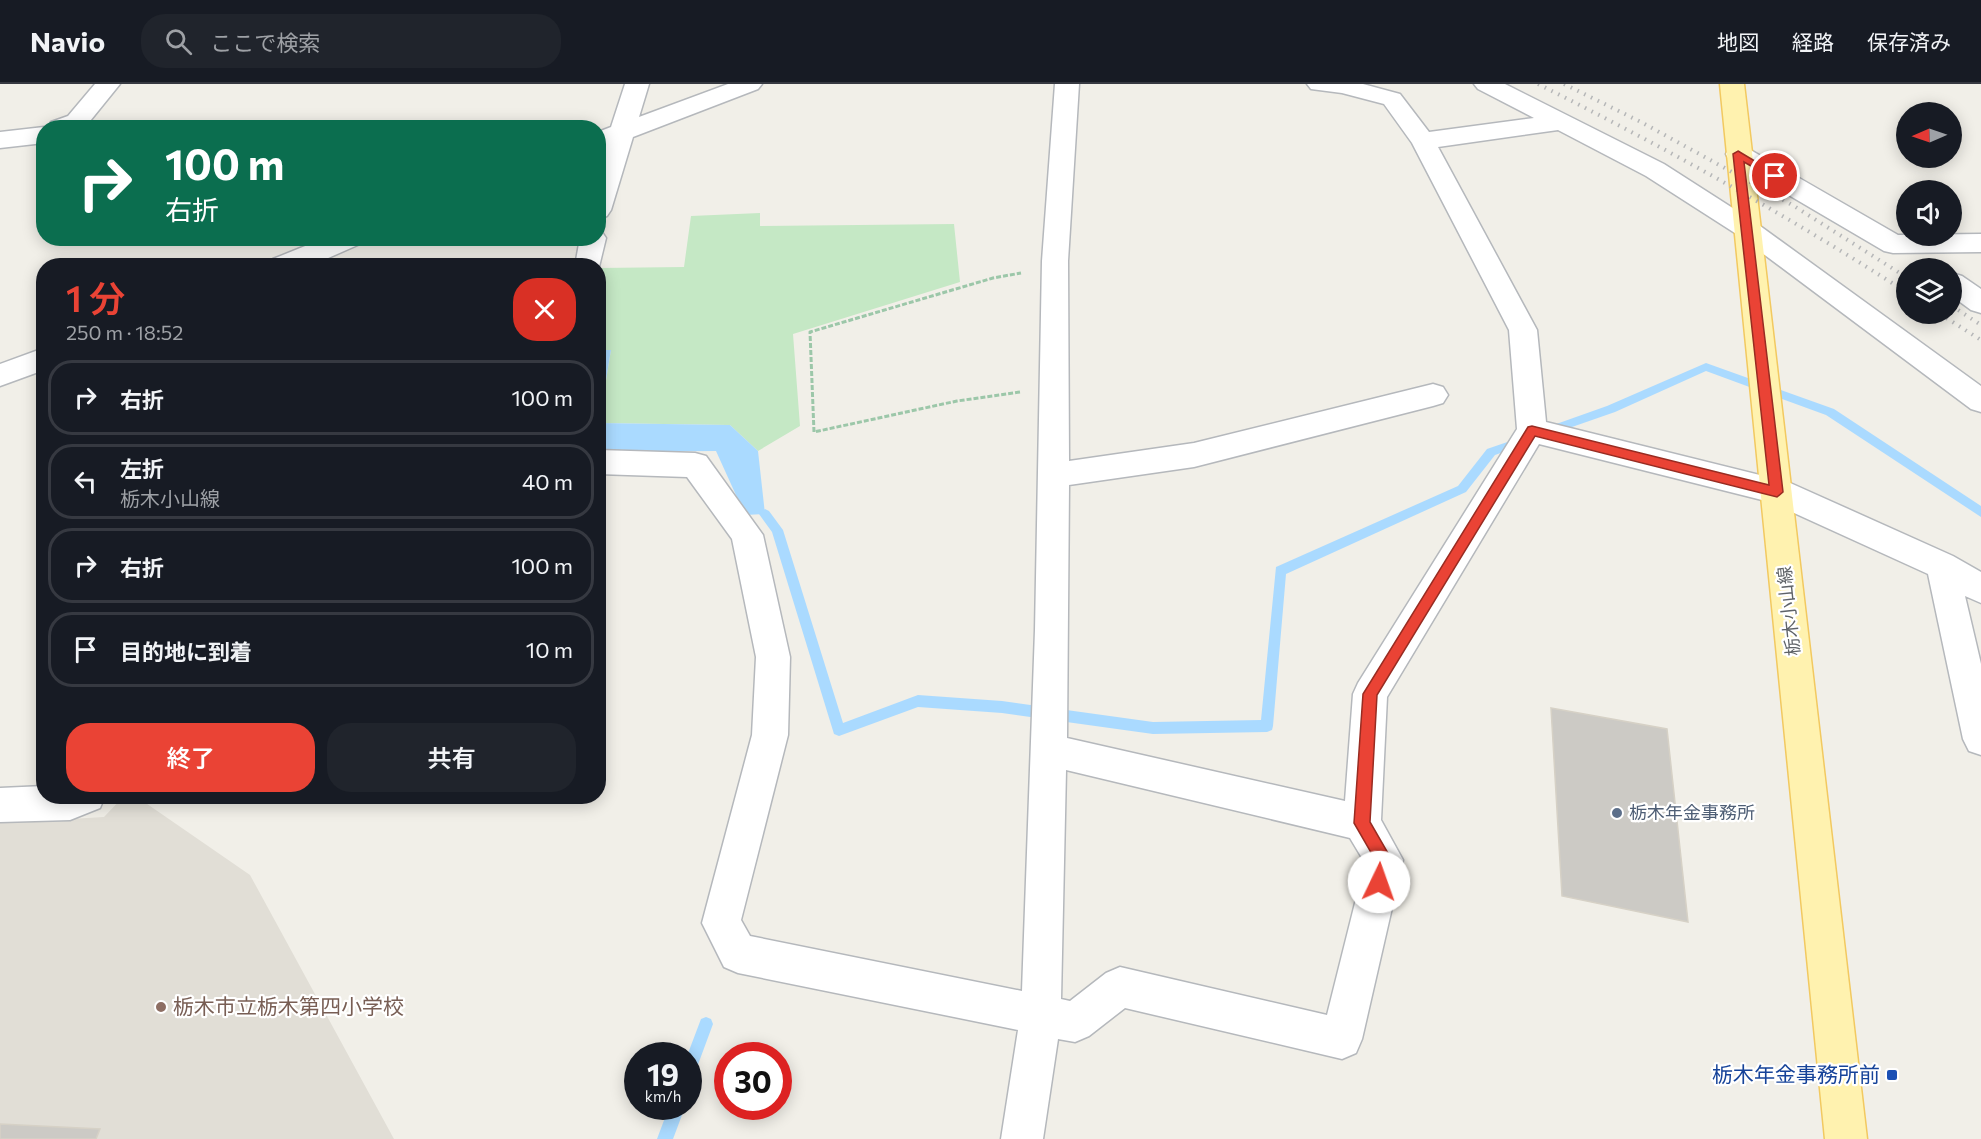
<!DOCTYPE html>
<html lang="ja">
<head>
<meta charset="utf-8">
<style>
	body { margin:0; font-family:Commissioner,"Noto Sans JP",sans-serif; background:#20242c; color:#f1f3f6; height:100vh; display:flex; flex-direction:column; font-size:22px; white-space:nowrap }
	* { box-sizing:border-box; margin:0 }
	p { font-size:20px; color:#9ea1a6 }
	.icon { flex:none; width:33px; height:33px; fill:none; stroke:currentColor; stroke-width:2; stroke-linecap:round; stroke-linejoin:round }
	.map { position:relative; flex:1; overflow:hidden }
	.panel { position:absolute; left:36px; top:174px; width:570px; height:546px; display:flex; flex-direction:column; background:#171b24; border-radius:24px; box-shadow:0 3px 15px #0003 }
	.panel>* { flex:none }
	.banner { position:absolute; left:36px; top:36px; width:570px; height:126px; border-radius:24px; box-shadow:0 3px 15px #0003; background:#0b6e4f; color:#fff; overflow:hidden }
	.needle { width:39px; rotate:268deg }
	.fabs { position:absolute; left:1896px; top:18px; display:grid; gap:12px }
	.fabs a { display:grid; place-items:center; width:66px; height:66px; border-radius:50%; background:#171b24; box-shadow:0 3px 15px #0003; font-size:30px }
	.speed { position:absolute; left:624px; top:958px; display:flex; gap:12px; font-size:30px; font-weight:700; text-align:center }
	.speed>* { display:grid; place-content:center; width:78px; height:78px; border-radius:50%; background:#171b24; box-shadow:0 3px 15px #0003; line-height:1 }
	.speed small { font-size:15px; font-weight:400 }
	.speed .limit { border:9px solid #d22; background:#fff; color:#111 }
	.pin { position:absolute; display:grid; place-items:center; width:51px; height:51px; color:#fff; margin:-26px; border:3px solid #fff; border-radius:50%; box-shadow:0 2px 6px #0007 }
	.me { position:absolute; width:66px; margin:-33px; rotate:3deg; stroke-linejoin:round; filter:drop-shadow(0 0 4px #0008) }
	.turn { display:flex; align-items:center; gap:21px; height:126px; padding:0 30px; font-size:27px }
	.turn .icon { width:78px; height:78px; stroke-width:2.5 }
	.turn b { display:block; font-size:42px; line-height:51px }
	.round { display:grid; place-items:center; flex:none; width:63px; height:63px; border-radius:24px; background:#20242c }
	.overview { display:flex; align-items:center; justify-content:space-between; height:102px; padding:0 30px }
	h1 { font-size:36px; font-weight:600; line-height:45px; color:#ea4335 }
	.action { display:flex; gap:12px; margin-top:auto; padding:12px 30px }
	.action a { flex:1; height:69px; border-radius:24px; background:#ea4335; color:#fff; font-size:24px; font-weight:600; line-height:69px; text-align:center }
	.action a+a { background:#20242c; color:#f1f3f6 }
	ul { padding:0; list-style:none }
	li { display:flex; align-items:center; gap:18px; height:75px; margin:0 12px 9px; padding:0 18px; border:3px solid #363941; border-radius:24px }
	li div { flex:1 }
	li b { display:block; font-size:22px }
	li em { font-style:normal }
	header { display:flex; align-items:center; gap:36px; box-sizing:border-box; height:84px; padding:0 30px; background:#171b24; border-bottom:2px solid #363941 }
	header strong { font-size:28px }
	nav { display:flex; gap:33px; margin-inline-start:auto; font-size:21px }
	.search { width:420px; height:54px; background:#20242c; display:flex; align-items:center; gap:15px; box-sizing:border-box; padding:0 21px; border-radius:24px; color:#9ea1a6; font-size:22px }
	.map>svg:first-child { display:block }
	.education { fill:#e1ded6 }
	.green { fill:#c5e8c5 }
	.water { fill:#aadaff }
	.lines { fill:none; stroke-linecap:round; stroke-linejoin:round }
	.stream { fill:#aadaff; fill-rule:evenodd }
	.building { fill:#cccac5; stroke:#d6d1c6; stroke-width:1.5 }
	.minor-casing { stroke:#b5b8bc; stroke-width:3 }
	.major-casing { stroke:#f2c960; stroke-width:3 }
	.path { stroke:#9cc7a9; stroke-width:3; stroke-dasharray:5 2; stroke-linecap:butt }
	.minor { fill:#fff; fill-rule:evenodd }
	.major { fill:#fff2af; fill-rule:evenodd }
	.rail { stroke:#b6b7b8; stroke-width:4; stroke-dasharray:1.5 6; stroke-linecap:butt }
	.route { fill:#ea4335; stroke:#982c22; stroke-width:1.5 }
	.service-dot { fill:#5c6f8a; stroke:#fff; stroke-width:2 }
	.education-dot { fill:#8d6e63; stroke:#fff; stroke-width:2 }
	.transit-dot { fill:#1a4fb4; stroke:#fff; stroke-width:2 }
	.labels { text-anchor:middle; stroke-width:4.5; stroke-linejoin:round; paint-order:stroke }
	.street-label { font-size:18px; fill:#5f6368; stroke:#fff }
	.service-label { font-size:18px; fill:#4e5e75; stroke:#fff; text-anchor:start }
	.near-education-label { font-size:21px; fill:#785e54; stroke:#fff; text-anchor:start }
	.near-transit-label { font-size:21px; fill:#164399; stroke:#fff; text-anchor:end }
</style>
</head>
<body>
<header>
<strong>Navio</strong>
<div class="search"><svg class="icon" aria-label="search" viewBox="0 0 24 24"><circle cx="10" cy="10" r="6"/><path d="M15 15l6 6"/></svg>ここで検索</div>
<nav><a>地図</a><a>経路</a><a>保存済み</a></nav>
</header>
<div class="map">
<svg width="1981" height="1055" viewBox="0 0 1981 1055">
	<rect width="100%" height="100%" fill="#f1efe8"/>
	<path class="education" d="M124,712L137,713L250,791L394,1055H0V739L104,733Z"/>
	<path class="green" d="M760,129V142L954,140L960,198L793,250L800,342L758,367L730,341L599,339L611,266H599V184L684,183L691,132Z"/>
	<path class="water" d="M599,266H611L599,337L598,266Z
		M599,339L730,341L758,367L765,430L745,431L716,367L599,368Z"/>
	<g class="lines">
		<path class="stream" d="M1706,279L1834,325L1981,422V433L1826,331L1706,287L1615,328L1549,351L1544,347L1545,344L1607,322Z
			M1519,354L1524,358L1523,361L1495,371L1466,408L1286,490L1273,642L1272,646L1267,648L1153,650L1002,629L918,623L839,652L834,650L772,448L759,430L765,425L769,427L783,446L843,639L918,611L1002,617L1153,638L1261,636L1276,483L1458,402L1487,365Z
			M706,933L711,935L713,940L693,994L688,996V972H687L701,935Z
			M669,1023H685L673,1055H657Z"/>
	</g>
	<path class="building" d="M1551,624L1667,645L1688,838L1562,812Z
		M0,1040L100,1045L96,1055H0Z"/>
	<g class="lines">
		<g class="minor-casing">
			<path id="minor" d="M95,0H120L86,42L48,44L51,38L68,32Z
				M625,0H649L639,33L728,0H762L758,5L633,53L611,126L607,132L598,135V84L605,63L598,65V48L611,43Z
				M1055,0H1079L1068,177L1069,377L1194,359L1433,300L1443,303L1448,311L1443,319L1433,322L1194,383L1069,401L1067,654L1345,717L1353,610L1358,599L1517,345L1509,246L1412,59L1384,20L1342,9L1311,5L1307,0H1363L1400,10L1429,48L1534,34L1478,5L1474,0H1505L1664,80L1756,139L1981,302V328L1971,325L1738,151L1646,92L1558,46L1438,63L1537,246L1546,338L1788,398L1953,472L1981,488V519L1965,512L1981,580V671L1969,667L1963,655L1928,490L1770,418L1539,360L1387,613L1381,736L1403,776L1362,955L1356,969L1342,975L1125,924L1089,952L1075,958L1058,955L1043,1055H1001L1018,946L738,889L724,883L702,839L752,651L756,573L732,455L687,393L598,390V366L695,369L706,372L763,451L790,573L788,651L741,836L750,852L1022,907L1035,546L1042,177ZM1066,686L1350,754L1365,779L1327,931L1120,883L1106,889L1070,917L1061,915Z
				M44,43V59L0,64V48Z
				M1738,62L1747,64L1898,151L1981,150V168L1893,169L1884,167L1729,76L1726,70L1729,64Z
				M598,146L602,148L606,154L598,187V182H575L580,154H598Z
				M325,154H364L360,160L310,182H270L273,175Z
				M1952,189L1962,192L1981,205V229L1971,226L1952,212Z
				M44,264V286L0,302V280Z
				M44,702V712H105L100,724L70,736L0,738V704Z"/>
		</g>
		<g class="major-casing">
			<path id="major" d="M1720,0H1744L1867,1055H1825Z"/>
		</g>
		<path class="path" d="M1020,308L957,317L814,348L810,248L993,194L1021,189"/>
		<use href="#minor" class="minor"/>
		<use href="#major" class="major"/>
		<path class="rail" d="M1538,0C1664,63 1787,131 1906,208
			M1564,0L1641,38L1794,122L1906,193
			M1952,222L1981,241
			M1940,230L1981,256"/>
	</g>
	<path class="route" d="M1738,67L1780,92L1779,94H1772L1744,78L1783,408L1777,413L1535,352L1377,611L1370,738L1392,776L1384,804L1379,806L1373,804L1371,798L1376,777L1354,739L1363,610L1528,343L1532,342L1769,401L1733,70Z"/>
	<circle class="service-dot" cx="1617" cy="729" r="6"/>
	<circle class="education-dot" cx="161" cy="923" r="6"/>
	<rect class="transit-dot" x="1886" y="985" width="12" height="12" rx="3"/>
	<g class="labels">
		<g class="street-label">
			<text transform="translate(1789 527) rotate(-96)" y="6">栃木小山線</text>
		</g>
		<g class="service-label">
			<text x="1629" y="735">栃木年金事務所</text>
		</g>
		<g class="near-education-label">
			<text x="173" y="930">栃木市立栃木第四小学校</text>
		</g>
		<g class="near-transit-label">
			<text x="1880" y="998">栃木年金事務所前</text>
		</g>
	</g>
</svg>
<div class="fabs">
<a><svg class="needle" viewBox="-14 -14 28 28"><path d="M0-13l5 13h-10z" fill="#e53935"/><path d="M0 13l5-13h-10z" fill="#9ea1a6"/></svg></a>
<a><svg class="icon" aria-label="sound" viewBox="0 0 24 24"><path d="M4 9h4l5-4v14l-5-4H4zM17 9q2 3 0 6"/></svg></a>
<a><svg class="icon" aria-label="layers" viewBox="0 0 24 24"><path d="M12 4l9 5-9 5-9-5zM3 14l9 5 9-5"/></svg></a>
</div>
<div class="speed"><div>19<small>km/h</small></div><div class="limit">30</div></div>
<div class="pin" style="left:1775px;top:92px;background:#d93025"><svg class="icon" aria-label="arrive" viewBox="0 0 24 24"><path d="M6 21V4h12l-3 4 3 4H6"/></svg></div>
<svg class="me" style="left:1379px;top:798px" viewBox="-20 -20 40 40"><circle r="19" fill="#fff"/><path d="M0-13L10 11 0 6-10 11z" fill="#ea4335"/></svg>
<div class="banner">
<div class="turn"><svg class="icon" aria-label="right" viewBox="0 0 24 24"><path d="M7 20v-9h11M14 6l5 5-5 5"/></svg><div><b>100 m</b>右折</div></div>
</div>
<section class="panel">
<div class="overview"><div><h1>1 分</h1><p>250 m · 18:52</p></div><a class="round" style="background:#d93025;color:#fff"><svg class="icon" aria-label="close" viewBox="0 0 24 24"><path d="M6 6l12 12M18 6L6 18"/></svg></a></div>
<ul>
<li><svg class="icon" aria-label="right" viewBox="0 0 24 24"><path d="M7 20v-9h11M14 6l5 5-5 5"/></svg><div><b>右折</b></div><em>100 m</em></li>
<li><svg class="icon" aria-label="left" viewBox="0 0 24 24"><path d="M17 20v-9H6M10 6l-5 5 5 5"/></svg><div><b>左折</b><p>栃木小山線</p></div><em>40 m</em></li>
<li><svg class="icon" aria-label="right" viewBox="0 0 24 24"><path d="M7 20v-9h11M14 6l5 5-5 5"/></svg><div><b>右折</b></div><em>100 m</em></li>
<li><svg class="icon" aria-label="arrive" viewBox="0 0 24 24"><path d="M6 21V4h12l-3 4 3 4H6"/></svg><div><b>目的地に到着</b></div><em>10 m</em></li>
</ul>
<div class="action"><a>終了</a><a>共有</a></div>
</section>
</div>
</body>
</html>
